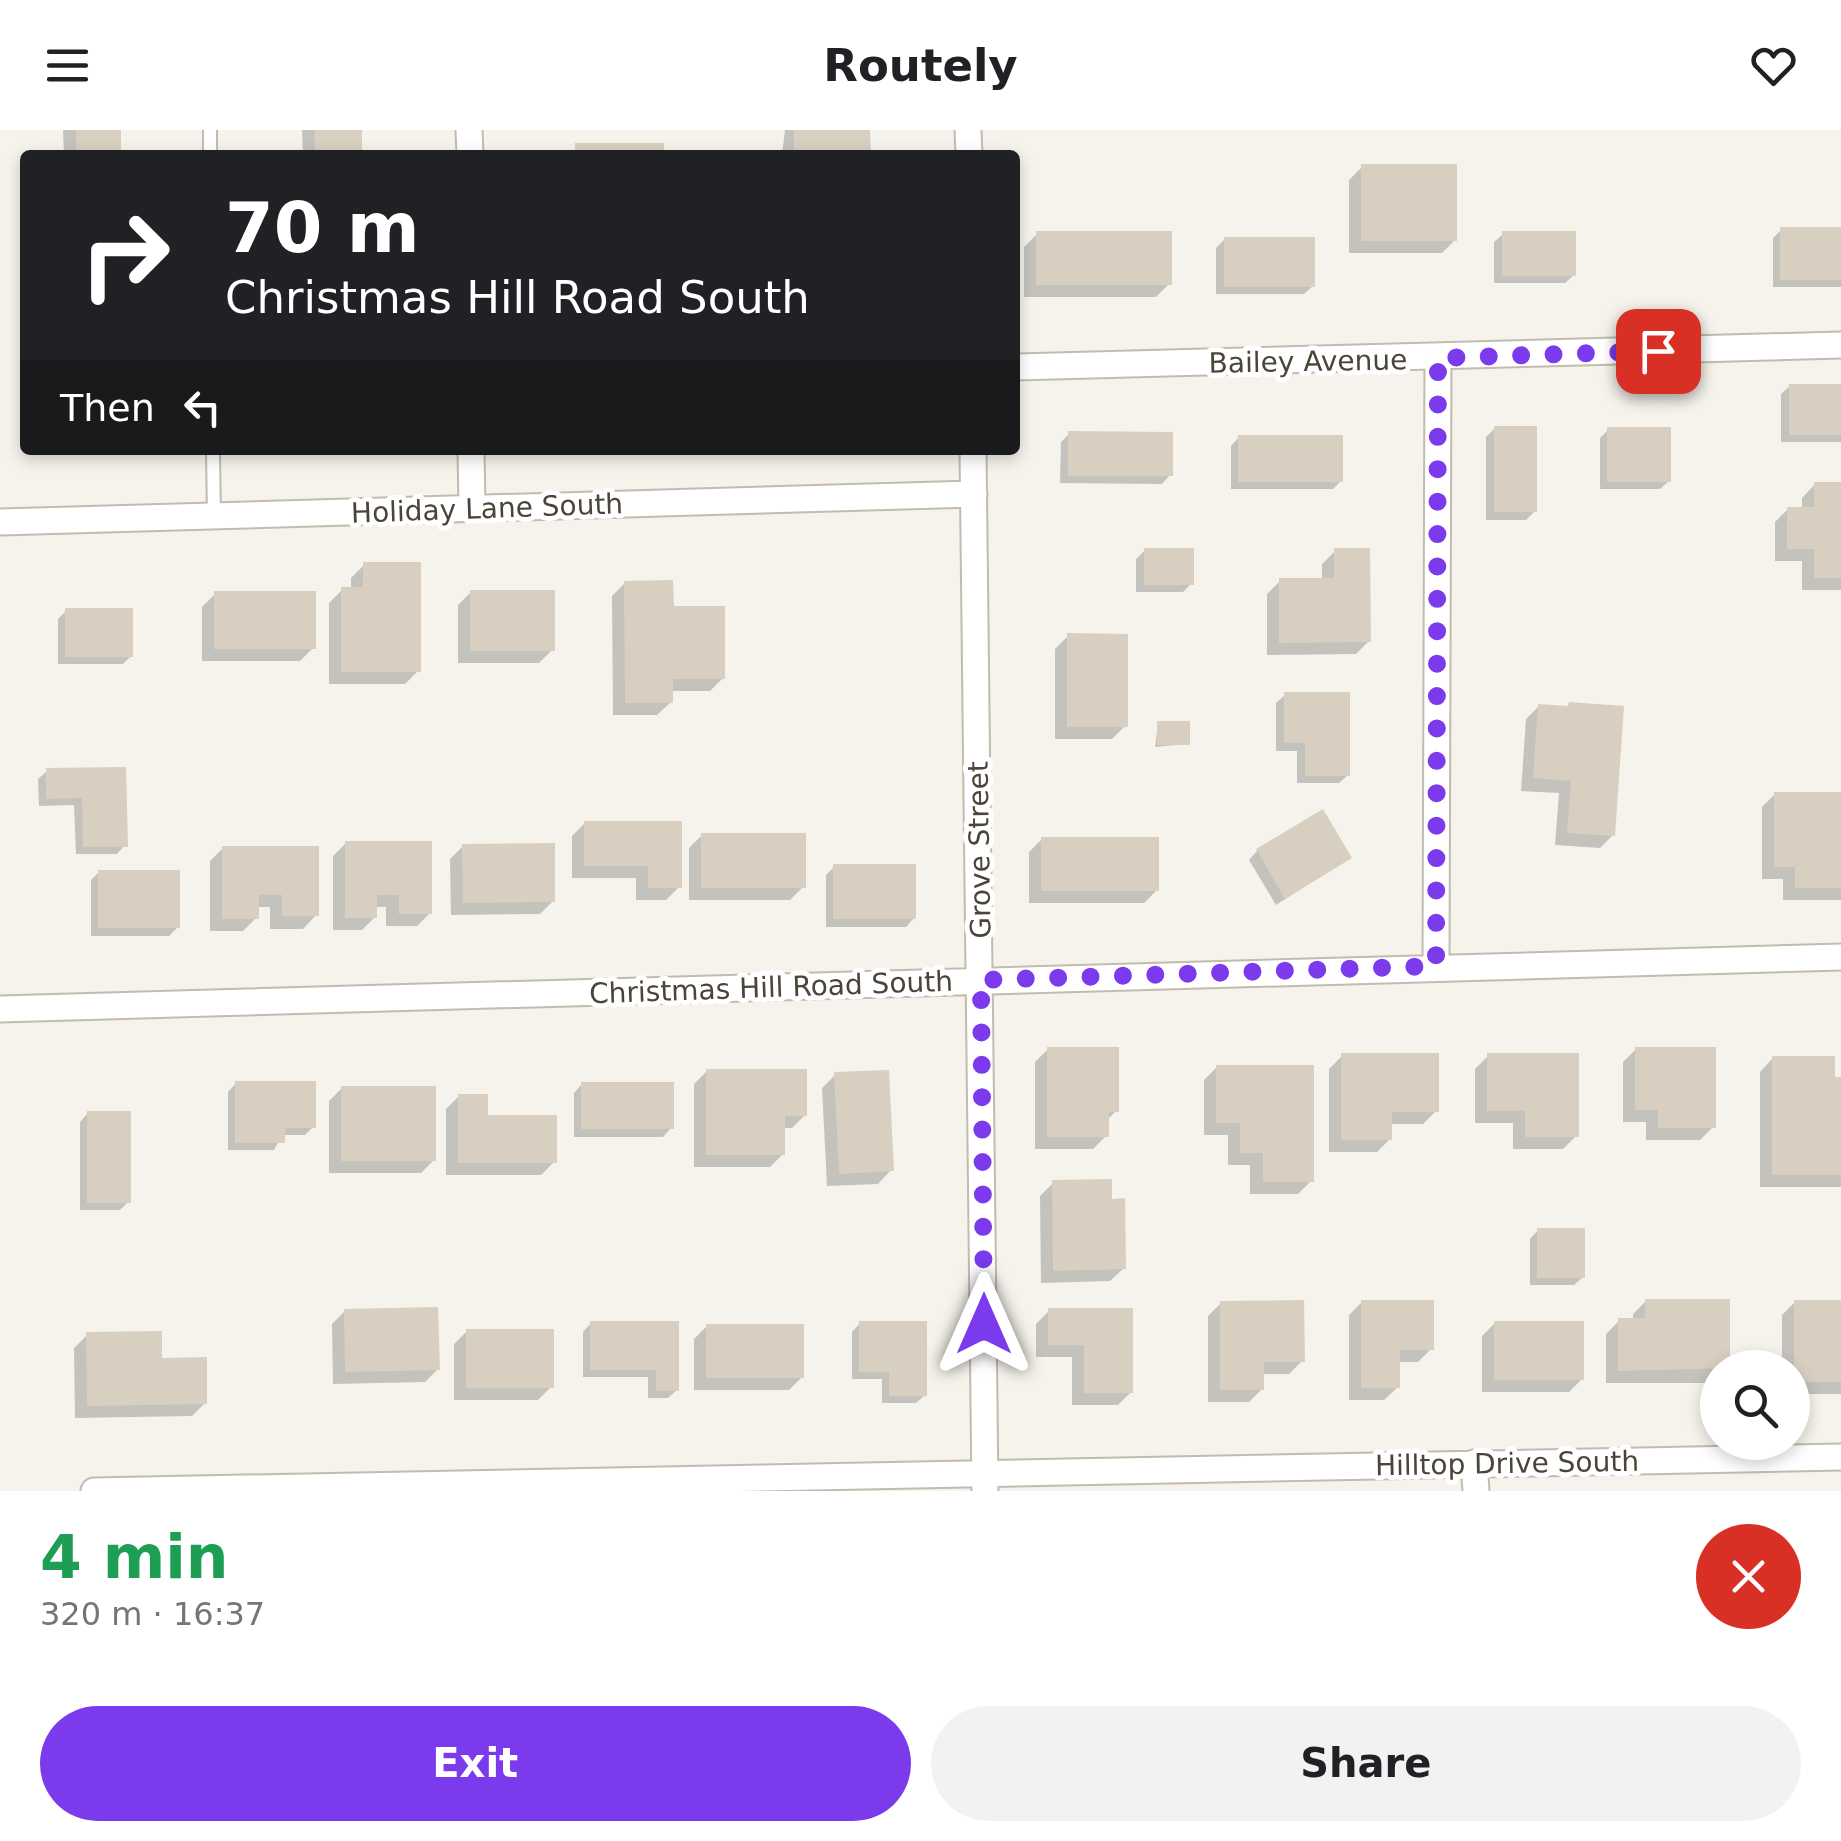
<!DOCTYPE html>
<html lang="en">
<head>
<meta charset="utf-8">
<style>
	body { margin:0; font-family:"DejaVu Sans",sans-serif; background:#f2f2f2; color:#202124; height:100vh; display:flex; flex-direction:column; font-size:38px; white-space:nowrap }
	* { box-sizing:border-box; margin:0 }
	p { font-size:32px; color:#757577 }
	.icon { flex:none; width:55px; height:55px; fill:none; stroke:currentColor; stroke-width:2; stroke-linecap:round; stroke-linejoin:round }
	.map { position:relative; height:1361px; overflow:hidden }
	.side { display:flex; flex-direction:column; background:#fff; flex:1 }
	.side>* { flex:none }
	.banner { position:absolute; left:20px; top:20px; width:1000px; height:305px; border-radius:10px; box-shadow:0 5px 15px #0003; background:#202124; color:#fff; overflow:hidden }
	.buttons { position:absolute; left:1700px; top:1220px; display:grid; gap:20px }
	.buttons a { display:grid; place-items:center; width:110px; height:110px; border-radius:50%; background:#fff; box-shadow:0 5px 15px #0003; font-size:50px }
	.pin { position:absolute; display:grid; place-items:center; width:85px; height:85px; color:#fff; margin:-42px; border-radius:20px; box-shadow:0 5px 15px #0006 }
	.me { position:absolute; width:110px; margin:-55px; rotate:0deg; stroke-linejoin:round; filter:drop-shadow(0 0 8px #0008) }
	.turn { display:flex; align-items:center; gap:35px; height:210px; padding:0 40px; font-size:45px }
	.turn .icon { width:130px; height:130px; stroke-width:2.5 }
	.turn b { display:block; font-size:70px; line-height:85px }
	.then { display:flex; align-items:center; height:95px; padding:0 40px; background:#0003; gap:20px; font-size:38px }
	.round { display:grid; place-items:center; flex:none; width:105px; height:105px; border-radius:52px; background:#f2f2f2 }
	.overview { display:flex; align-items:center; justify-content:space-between; height:170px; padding:0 40px }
	h1 { font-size:60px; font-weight:600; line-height:75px; color:#1e9e55 }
	.cta { display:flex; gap:20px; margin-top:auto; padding:20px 40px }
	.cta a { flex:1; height:115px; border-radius:60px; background:#7c3aed; color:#fff; font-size:40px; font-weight:600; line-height:115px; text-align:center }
	.cta a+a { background:#f2f2f2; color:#202124 }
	header { display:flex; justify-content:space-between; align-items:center; height:130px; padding:0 40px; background:#fff; font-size:45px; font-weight:600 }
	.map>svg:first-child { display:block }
	.shadow { fill:#0003 }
	.building { fill:#d8cfc1 }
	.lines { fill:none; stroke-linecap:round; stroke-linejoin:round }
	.service-casing { stroke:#c2bbae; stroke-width:16 }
	.minor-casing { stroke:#c2bbae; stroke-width:29 }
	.service { stroke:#fff; stroke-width:12 }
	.minor { stroke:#fff; stroke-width:25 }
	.route { stroke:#7c3aed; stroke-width:18; stroke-dasharray:0 32.4 }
	.labels { text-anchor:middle; stroke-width:10; stroke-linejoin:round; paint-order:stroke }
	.street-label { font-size:28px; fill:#4b4439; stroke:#fff }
</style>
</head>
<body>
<header><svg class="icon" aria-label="menu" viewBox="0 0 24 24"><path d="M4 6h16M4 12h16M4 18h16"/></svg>Routely<svg class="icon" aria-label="heart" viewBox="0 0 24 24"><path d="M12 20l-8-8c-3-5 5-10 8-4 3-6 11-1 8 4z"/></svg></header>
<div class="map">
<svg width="1841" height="1361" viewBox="0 0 1841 1361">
	<rect width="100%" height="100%" fill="#f6f3ec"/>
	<path class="shadow" d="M63,0H118V25H64Z
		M302,0H360V25H303Z
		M785,0H868V25H782Z
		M1362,37L1455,110L1442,123H1349V50Z
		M1781,100H1841V157H1773V108Z
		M1037,104L1169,154L1156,167H1024V117Z
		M1503,104L1574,145L1565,153H1494V112Z
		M1225,109L1313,156L1304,164H1216V118Z
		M1790,256H1841V312H1781V264Z
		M1495,298L1535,381L1526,390H1486V307Z
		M1608,300L1669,351L1660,359H1600V308Z
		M1069,304L1170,345L1162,354L1060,353L1061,312Z
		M1239,307L1341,351L1333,359H1231V316Z
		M1815,354H1841V460H1802V431H1775V392L1788,379H1802V368Z
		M1145,420L1191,454L1183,462H1136V429Z
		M1335,421L1369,511L1356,524L1267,525V464L1280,451L1322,450V434Z
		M364,435L418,541L405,554H329V473L342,460H351V448Z
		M625,453L671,478L723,548L710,561H671V572L657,585H613L612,466Z
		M471,462L552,520L539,533H458V475Z
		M215,464L313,518L300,531H202V477Z
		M66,481L131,526L123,534H58V489Z
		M1068,506L1125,596L1112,609H1055V519Z
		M1285,565L1348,645L1339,653H1297V621H1276V573Z
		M1539,576L1613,705L1600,718L1555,715L1559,663L1521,661L1526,589Z
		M1158,594L1187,614L1155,617Z
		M124,639L125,715L117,724H76L74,675L39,676L38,649L47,641Z
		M1775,664H1841V770H1783V749H1762V677Z
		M585,693L679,757L666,770H636V748H572V706Z
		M702,705L803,757L790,770H689V718Z
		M1042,709L1157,760L1144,773H1029V722Z
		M346,713L430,783L417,796H386V777H375V787L362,800H333V726Z
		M463,716L553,771L540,784L451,785L450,729Z
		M223,718L316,785L303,799H270V777H256V788L243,801H210V731Z
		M1257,721L1349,728L1276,775L1249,730Z
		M834,737L914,788L906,797H826V745Z
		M99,742L178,797L169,806H91V750Z
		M1048,919L1116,981L1106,991V1006L1093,1019H1035V932Z
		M1636,919L1713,997L1700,1010H1646V992H1623V932Z
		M1342,926L1436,981L1423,994H1390V1009L1377,1022H1329V939Z
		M1488,926L1576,1006L1563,1019H1513V993H1475V939Z
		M1773,928L1841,949V1057H1760V942Z
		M1217,937L1311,1051L1298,1064H1250V1035H1228V1005H1204V950Z
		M707,941L805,985L792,998H783V1024L770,1037H694V954Z
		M835,945L891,1040L878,1054L827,1056L822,958Z
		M236,953L313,997L305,1005H282L274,1020H228V962Z
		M582,954L671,998L663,1007H574V963Z
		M342,958L434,1030L421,1043H329V971Z
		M459,966L486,987L554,1032L541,1045H446V979Z
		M88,983L128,1072L120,1080H80V992Z
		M1053,1053L1109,1071L1124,1138L1110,1151L1041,1153L1040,1066Z
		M1538,1100L1583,1147L1574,1155H1530V1109Z
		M1646,1171L1718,1238L1714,1253H1606V1204L1619,1191H1633V1184Z
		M1362,1172L1431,1219L1418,1232H1398V1257L1384,1270H1349V1185Z
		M1795,1172H1841V1264H1792V1238H1782V1185Z
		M1221,1173L1302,1231L1289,1244H1262V1259L1249,1272H1208V1186Z
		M1050,1180H1131V1262L1118,1275H1072V1227H1036V1194Z
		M345,1181L438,1239L425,1252L333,1254L332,1194Z
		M591,1193H677V1260L668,1268H648V1247H583V1202Z
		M860,1193L925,1265L916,1273H882V1249H852V1202Z
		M1495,1193L1582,1249L1569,1262H1482V1206Z
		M707,1196L802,1247L789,1260H694V1209Z
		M467,1201L551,1257L538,1270H454V1214Z
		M87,1205L160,1230L205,1273L192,1286L75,1288L74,1218Z"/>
	<path class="building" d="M76,0H121V25H76Z
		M314,0H362V25H315Z
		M794,0H870L871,25H794Z
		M575,13H664V25H575Z
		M1361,34H1457V111H1361Z
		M1780,97H1841V150H1780Z
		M1036,101H1172V155H1036Z
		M1502,101H1576V146H1502Z
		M1224,107H1315V157H1224Z
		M1789,254H1841V305H1789Z
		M1494,296H1537V382H1494Z
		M1607,297H1671V352H1607Z
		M1068,301L1173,302V346H1068Z
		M1238,305H1343V352H1238Z
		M1814,352H1841V448H1814V419H1787V377H1814Z
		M1144,418H1194V455H1144Z
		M1334,418H1370L1371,512L1279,513V448H1334Z
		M363,432H421V542H341V457H363Z
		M673,450L674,476H725V549H673V573H625L624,451Z
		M470,460H555V521H470Z
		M214,461H316V519H214Z
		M65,478H133V527H65Z
		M1067,503L1128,504V597H1067Z
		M1284,562H1350V646H1305V613H1284Z
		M1569,572L1624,576L1615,706L1567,703L1571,651L1533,648L1538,574L1568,576Z
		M1157,591H1190V615H1157Z
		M126,637L128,717H83L82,668L46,669V638Z
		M1774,662H1841V758H1795V737H1774Z
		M1323,679L1352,728L1285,769L1256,719Z
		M584,691H682V758H648V736H584Z
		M701,703H806V758H701Z
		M1041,707H1159V761H1041Z
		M345,711H432V784H399V765H377V788H345Z
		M555,713V772L463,773L462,714Z
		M222,716H319V786H282V765H259V789H222Z
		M833,734H916V789H833Z
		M98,740H180V798H98Z
		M1047,917H1119V982H1109V1007H1047Z
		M1635,917H1716V998H1658V980H1635Z
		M1341,923H1439V982H1392V1010H1341Z
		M1487,923H1579V1007H1525V981H1487Z
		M1772,926H1835V947H1841V1045H1772Z
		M1216,935H1314V1052H1263V1023H1240V993H1216Z
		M706,939H807V986H785V1025H706Z
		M889,940L894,1041L839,1044L834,942Z
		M235,951H316V998H285V1013H235Z
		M581,952H674V999H581Z
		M341,956H436V1031H341Z
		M458,964H488V985H557V1033H458Z
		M87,981H131V1073H87Z
		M1112,1049V1069L1125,1068L1126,1139L1053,1141L1052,1050Z
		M1537,1098H1585V1148H1537Z
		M1645,1169H1730V1238L1618,1241V1188H1645Z
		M1304,1170L1305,1232H1264V1260H1220V1171Z
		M1361,1170H1434V1220H1400V1258H1361Z
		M1794,1170H1841V1252H1794Z
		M438,1177L440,1240L345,1242L344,1179Z
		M1048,1178H1133V1263H1084V1215H1048Z
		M590,1191H679V1261H656V1240H590Z
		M859,1191H927V1266H889V1242H859Z
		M1494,1191H1584V1250H1494Z
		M706,1194H804V1248H706Z
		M466,1199H554V1258H466Z
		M162,1201V1228L207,1227V1274L87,1276L86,1202Z"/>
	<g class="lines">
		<g class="service-casing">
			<path id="service" d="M210,0V25
				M213,320L214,388"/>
		</g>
		<g class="minor-casing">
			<path id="minor" d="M469,0L470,25
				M968,0L969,25
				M1015,237L1841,215
				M471,320L472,377
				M973,320L985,1360
				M0,392L974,364
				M1436,836L1438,228
				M0,879L1841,827
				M1474,1333L1476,1361
				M94,1361L1841,1327"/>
		</g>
		<use href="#service" class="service"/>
		<use href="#minor" class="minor"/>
	</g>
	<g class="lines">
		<path class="route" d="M984,1194L981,850L1436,836L1438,228L1658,221"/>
	</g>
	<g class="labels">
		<g class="street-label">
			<text transform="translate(1308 231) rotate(-1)" y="10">Bailey Avenue</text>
			<text transform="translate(487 378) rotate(-2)" y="10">Holiday Lane South</text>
			<text transform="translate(979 720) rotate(-91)" y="10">Grove Street</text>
			<text transform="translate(771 857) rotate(-2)" y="10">Christmas Hill Road South</text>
			<text transform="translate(1507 1333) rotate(-1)" y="10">Hilltop Drive South</text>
		</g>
	</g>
</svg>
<div class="buttons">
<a><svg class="icon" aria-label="search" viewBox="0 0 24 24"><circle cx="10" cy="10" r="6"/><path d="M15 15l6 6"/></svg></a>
</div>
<div class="pin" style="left:1658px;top:221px;background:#d93025"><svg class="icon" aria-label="arrive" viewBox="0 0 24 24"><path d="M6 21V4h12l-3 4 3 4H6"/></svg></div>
<svg class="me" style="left:984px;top:1194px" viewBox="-20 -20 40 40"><path d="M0-17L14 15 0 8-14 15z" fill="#7c3aed" stroke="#fff" stroke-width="4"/></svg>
<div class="banner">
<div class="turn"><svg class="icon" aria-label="right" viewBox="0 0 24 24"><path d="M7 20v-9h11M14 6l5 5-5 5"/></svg><div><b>70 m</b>Christmas Hill Road South</div></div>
<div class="then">Then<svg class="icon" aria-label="left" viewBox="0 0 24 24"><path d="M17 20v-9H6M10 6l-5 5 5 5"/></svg></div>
</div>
</div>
<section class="side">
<div class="overview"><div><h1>4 min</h1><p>320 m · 16:37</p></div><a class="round" style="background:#d93025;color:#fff"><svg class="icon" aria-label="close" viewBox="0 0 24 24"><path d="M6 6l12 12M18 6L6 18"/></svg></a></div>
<div class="cta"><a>Exit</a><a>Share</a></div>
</section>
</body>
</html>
